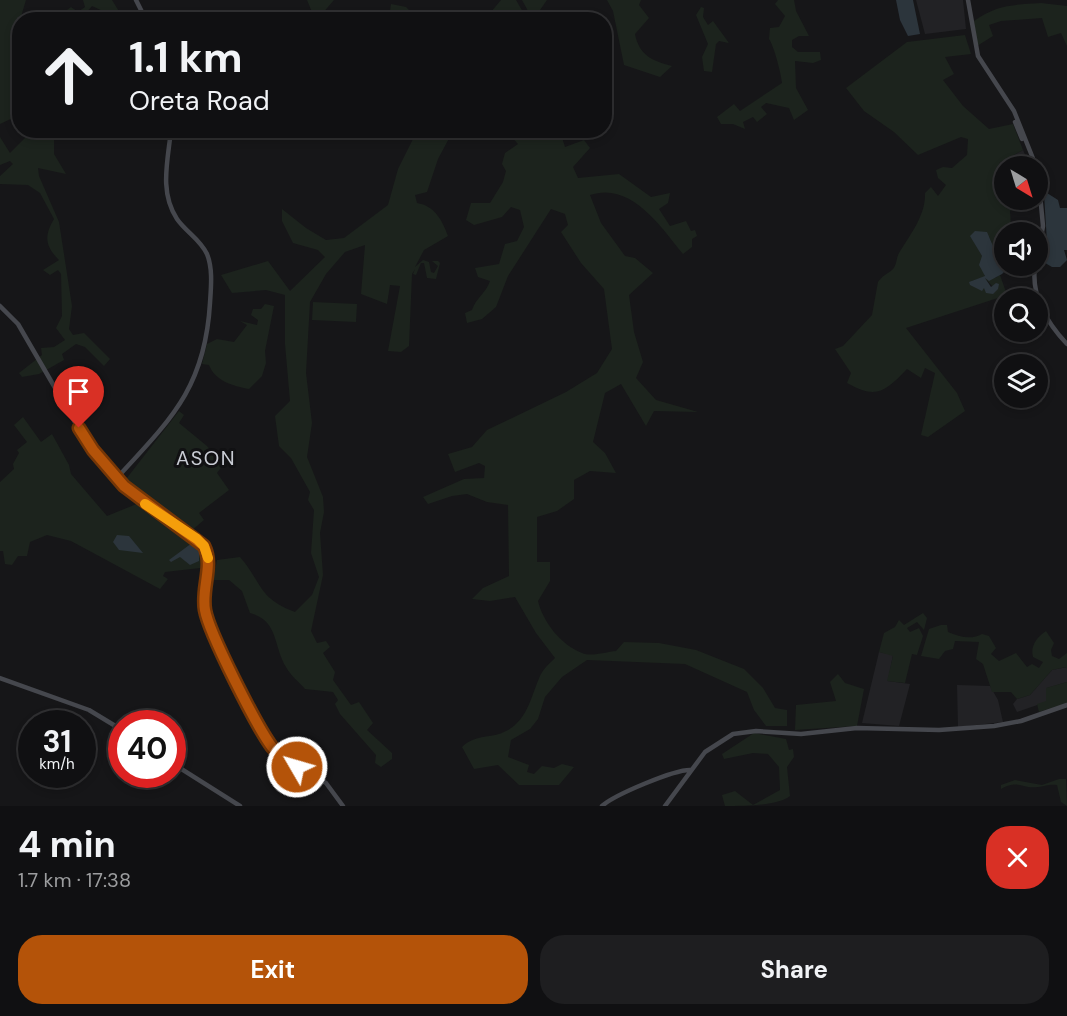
<!DOCTYPE html>
<html lang="en">
<head>
<meta charset="utf-8">
<style>
	body { margin:0; font-family:"DM Sans",sans-serif; background:#1e1e20; color:#f1f3f6; height:100vh; display:flex; flex-direction:column; font-size:22px; white-space:nowrap }
	* { box-sizing:border-box; margin:0 }
	p { font-size:20px; color:#9c9d9f }
	.icon { flex:none; width:33px; height:33px; fill:none; stroke:currentColor; stroke-width:2; stroke-linecap:round; stroke-linejoin:round }
	.map { position:relative; height:806px; overflow:hidden }
	.panel { display:flex; flex-direction:column; background:#101012; flex:1 }
	.panel>* { flex:none }
	.guide { position:absolute; left:12px; top:12px; width:600px; height:126px; border-radius:24px; box-shadow:0 3px 9px #0003,0 0 0 2px #303032; background:#101012; color:#f1f3f6; overflow:hidden }
	.needle { width:39px; rotate:142deg }
	.tools { position:absolute; left:994px; top:156px; display:grid; gap:12px }
	.tools a { display:grid; place-items:center; width:54px; height:54px; border-radius:50%; background:#101012; box-shadow:0 3px 9px #0003,0 0 0 2px #303032; font-size:30px }
	.speed { position:absolute; left:18px; top:710px; display:flex; gap:12px; font-size:30px; font-weight:700; text-align:center }
	.speed>* { display:grid; place-content:center; width:78px; height:78px; border-radius:50%; background:#101012; box-shadow:0 3px 9px #0003,0 0 0 2px #303032; line-height:1 }
	.speed small { font-size:15px; font-weight:400 }
	.speed .limit { border:9px solid #d22; background:#fff; color:#111 }
	.pin { position:absolute; display:grid; place-items:center; width:51px; height:51px; color:#fff; margin:-62px -26px; border-radius:50% 50% 50% 0; rotate:-45deg; box-shadow:0 0 6px #0007 }
	.pin .icon { rotate:45deg }
	.me { position:absolute; width:66px; margin:-33px; rotate:308deg; stroke-linejoin:round; filter:drop-shadow(0 0 4px #0008) }
	.turn { display:flex; align-items:center; gap:21px; height:126px; padding:0 18px; font-size:27px }
	.turn .icon { width:78px; height:78px; stroke-width:2.5 }
	.turn b { display:block; font-size:42px; line-height:51px }
	.round { display:grid; place-items:center; flex:none; width:63px; height:63px; border-radius:24px; background:#1e1e20 }
	.head { display:flex; align-items:center; justify-content:space-between; height:102px; padding:0 18px }
	h1 { font-size:36px; font-weight:700; line-height:45px }
	.primary-button { display:flex; gap:12px; margin-top:auto; padding:12px 18px }
	.primary-button a { flex:1; height:69px; border-radius:24px; background:#b45309; color:#fff; font-size:24px; font-weight:700; line-height:69px; text-align:center }
	.primary-button a+a { background:#1e1e20; color:#f1f3f6 }
	.map>svg:first-child { display:block }
	.built { fill:#222225 }
	.green { fill:#1c231d }
	.water { fill:#2c353c }
	.lines { fill:none; stroke-linecap:round; stroke-linejoin:round }
	.secondary { stroke:#45474d; stroke-width:4.5 }
	.route-casing { stroke:#753606; stroke-width:15 }
	.route { stroke:#b45309; stroke-width:10 }
	.slow { stroke:#f59e0b; stroke-width:10 }
	.labels { text-anchor:middle; stroke-width:6; stroke-linejoin:round; paint-order:stroke }
	.quarter-label { font-size:20px; letter-spacing:1.5px; fill:#c9ccd4; stroke:#111113 }
</style>
</head>
<body>
<div class="map">
<svg width="1067" height="806" viewBox="0 0 1067 806">
	<rect width="100%" height="100%" fill="#161618"/>
	<path class="built" d="M916,0H963L966,29L925,34Z
		M1023,150L1030,166H1005V176L999,163Z
		M879,652L893,655L888,681L910,684L899,726L862,723Z
		M1067,667V682L1047,688L1046,702L1017,712L1013,704L1017,699L1030,695L1052,670Z
		M957,685L990,686L998,700L1003,722L958,727Z"/>
	<path class="green" d="M0,0H26L20,20L19,115L0,124Z
		M83,0H112L120,13L118,18L92,6L81,19H72L67,10L71,7L78,12L85,7Z
		M307,0H334L321,15L314,17Z
		M501,0H516L527,19H485Z
		M522,0H547L533,20Z
		M607,0H641L639,5L649,18L635,34C639,55 652,61 672,66L660,77L624,65L613,11Z
		M778,0H794L796,11L809,36H799L792,40V47L798,52H820L821,60L813,63L795,61L796,88L808,110L794,120L789,108L766,103L761,107L767,114L757,122L753,117L743,122L745,129L733,124H721L717,117L734,104L740,111L782,83C781,73 774,46 769,39L770,28L779,27L785,16L775,4Z
		M1041,3L1067,6V46L1061,33L1048,37L1042,18L1001,21L989,25L993,36L977,46L974,21C998,4 1013,5 1041,3Z
		M391,4L406,7L418,19H409L390,11Z
		M701,7L704,8L703,17L708,25L713,21L729,43L719,41L716,44L712,72L704,71L702,57L708,44L696,15Z
		M965,35L971,54L945,57L954,74L943,80L963,106L989,129L1013,124L1023,150L999,163L1005,176V200H1013L1015,207L1010,211L1011,226L1015,232H1005V252L993,246L989,237L974,242L982,256L985,277L972,281L983,288L993,287L985,278H995L1000,275L1007,295L906,328L957,393L965,411L928,437L921,435L935,373L925,368L921,378L907,369C884,393 876,399 847,383L851,373L835,349L843,346L872,315L878,282C882,276 887,274 892,270C897,266 896,258 899,253C910,235 926,215 925,193L931,187L938,196L946,185L938,178L936,170L943,167L952,168L967,155L968,139L961,137L918,155L894,132L864,111L846,88L907,42Z
		M423,130L453,131L438,159L427,192L415,195L417,203C435,206 442,220 448,236L424,250L415,267L423,260L429,262L431,272L434,273L438,266L432,261H438L440,263L436,279L427,278L424,263H421L416,275L413,274L415,269L412,274L409,346L401,352L388,351L400,286L390,285L387,304L361,294L365,245L345,252L326,274L310,302L306,373L312,423L307,457L323,497L324,512L320,533L323,575L311,631L317,643L326,641L330,647L323,653L335,672L333,680L351,705L359,702L373,723L367,730L392,753V759L381,767L375,763L376,755L340,714L335,704L338,700L333,692L305,689C299,682 290,675 286,667C273,646 279,621 250,613L242,591L229,580H213L217,560L240,557C263,584 258,598 295,612L312,595L319,577L311,553L314,510L308,500L310,492L291,458L279,446L275,416L290,401L285,344V295L266,290L232,293L221,275L268,261L290,291L325,257L318,250L293,243L282,221V209L306,228L326,240L344,238L388,205L398,169L413,139Z
		M42,131H54V154L66,174L38,168L39,176L59,222L72,306L69,329L73,335L84,333L110,359L104,366L85,347L76,344L62,354L64,360L39,374L22,377L19,373L42,355L41,348L54,347L65,340L56,328L62,316L61,274L58,270L50,275L43,270L59,260C45,246 44,236 54,219L40,193L28,185L0,184V176L13,164L10,161L0,165V137L10,153L29,134L36,138Z
		M501,131H560L565,147L584,140L590,148L573,167L578,178L619,174L651,197L670,193L668,203L659,209L670,226L686,221L691,231L695,230L697,236L692,239V247L683,254C661,227 631,181 590,195L601,223L625,256L635,258L653,273L629,295L634,332L643,362L636,378L656,400L698,412L654,411L646,426L621,384L605,393L593,442L605,453L616,473L590,471L574,480V499L557,511L537,517V562H550V581L538,601C543,622 561,645 582,653C591,657 606,652 616,651L624,642L659,643L696,650L744,669L763,688L775,708L787,710V726H766L754,710L747,692L685,664L587,660L562,677L545,697L538,719L530,729L511,740L508,757L529,765L527,772L534,774L542,766L554,768L562,764L574,767L559,785H519L498,765L474,769L462,747C477,733 492,739 506,731C528,720 531,696 540,676C543,669 550,663 555,658L536,633L515,597L490,601L472,599L483,588L509,576L508,505L487,502L467,494L452,496L428,504L423,497L464,479L484,478L485,466L479,463L455,472L448,454L472,447L487,430L566,392L597,373L612,349L604,289L581,263L561,232L568,225L565,214L551,209L508,276L496,307L482,319L467,323L465,313L472,310C476,298 486,293 490,281L478,277L475,268L499,264L505,244L517,241L524,227L520,210L511,207L502,217L474,225L466,220L471,203H490L503,182L506,171L502,164L505,153L518,144L508,133Z
		M313,302L357,304L356,322L312,320Z
		M265,304L274,306L265,351L266,363L262,376L249,389C233,386 215,381 209,365L202,364L207,344L217,339L234,342L247,325L240,321L257,325L258,320L251,315L253,309H261Z
		M179,411L184,415L179,423L207,446L223,465L217,473L229,490L199,513L204,520L191,531L143,501L123,483Z
		M23,417L41,442L52,434L69,465L71,474L107,516L139,503L200,544L205,550L208,563L200,568L165,572L163,576L168,579L160,589L71,541L47,535L30,542L27,556H18L12,565L5,564L3,551H0V482L14,469L13,464L19,453L17,450L27,442L14,425Z
		M923,613L927,618L924,630L917,622L907,628L910,632L919,628L923,636L917,655L912,654L905,683L887,681L893,656L879,652L884,633L895,627L899,620L904,625Z
		M941,625H947L948,632C959,637 972,640 982,634L989,636L996,648L991,654L999,661L1016,653L1027,667L1032,664L1039,668L1043,662L1033,657C1030,646 1037,637 1046,631L1054,643L1051,650L1052,656L1059,659L1067,653V669L1066,667L1052,670L1030,695L1017,699L1011,692H992L983,664L976,659L979,642L955,641L953,649L945,651L939,659L921,656L929,629Z
		M838,674L845,683L864,689L857,726L795,730L796,705L836,701L830,682Z
		M1067,682V703L1039,712L1037,704L1046,701V688Z
		M754,733L786,739L789,750L793,749L794,757L787,767L790,796C777,806 745,806 725,806L722,795L735,791L753,805L780,790L779,767L768,754L753,753L724,759L722,754Z
		M1059,779H1066L1067,806L1061,802L1057,785C1049,784 1046,786 1038,787C1021,789 1019,779 1001,789V785L1015,780L1042,785Z"/>
	<path class="water" d="M896,0H913L920,34L908,36L900,20Z
		M1047,193L1058,200L1060,208H1067V250H1064L1067,260L1060,267H1052L1040,260L1047,242L1044,194Z
		M975,231L987,232L993,246L1005,251V266H1010L1002,274L989,281L985,278L991,287L996,283L999,284L998,289L993,294L986,293L984,288L982,291L970,285L969,282L985,276L979,265L982,256L970,236Z
		M117,535L129,536L143,553L119,550L113,542Z
		M192,543L199,549V561L190,565L180,557L171,562L169,560Z"/>
	<g class="lines">
		<path class="secondary" d="M136,0L146,20
			M968,0L978,56L1014,111L1036,166
			M1015,122L1022,139
			M1038,173L1043,226L1038,254
			M1035,266C1031,296 1047,323 1067,344
			M0,306L18,324L80,431L111,473L139,499L204,546L209,560L204,602L207,618L273,748L286,761L326,783L343,806
			M116,479C171,419 205,388 210,303C211,287 213,269 207,254C200,239 186,232 177,219C159,192 168,160 171,130
			M0,678L89,710L122,730
			M172,763L240,806
			M602,806C614,795 675,769 691,770
			M665,806L705,752L733,734L756,731L801,734L857,728L939,730L994,726L1021,721L1067,705"/>
	</g>
	<g class="lines">
		<g class="route-casing">
			<path id="route" d="M79,428L93,450L124,486L204,546C214,566 201,588 205,610C209,633 257,727 272,747C280,756 287,762 297,767"/>
		</g>
		<use href="#route" class="route"/>
		<path class="slow" d="M145,504L197,539L204,546L208,558"/>
	</g>
	<g class="labels">
		<g class="quarter-label">
			<text x="206" y="465">ASON</text>
		</g>
	</g>
</svg>
<div class="tools">
<a><svg class="needle" viewBox="-14 -14 28 28"><path d="M0-13l5 13h-10z" fill="#e53935"/><path d="M0 13l5-13h-10z" fill="#9c9d9f"/></svg></a>
<a><svg class="icon" aria-label="sound" viewBox="0 0 24 24"><path d="M4 9h4l5-4v14l-5-4H4zM17 9q2 3 0 6"/></svg></a>
<a><svg class="icon" aria-label="search" viewBox="0 0 24 24"><circle cx="10" cy="10" r="6"/><path d="M15 15l6 6"/></svg></a>
<a><svg class="icon" aria-label="layers" viewBox="0 0 24 24"><path d="M12 4l9 5-9 5-9-5zM3 14l9 5 9-5"/></svg></a>
</div>
<div class="speed"><div>31<small>km/h</small></div><div class="limit">40</div></div>
<div class="pin" style="left:79px;top:428px;background:#d93025"><svg class="icon" aria-label="arrive" viewBox="0 0 24 24"><path d="M6 21V4h12l-3 4 3 4H6"/></svg></div>
<svg class="me" style="left:297px;top:767px" viewBox="-20 -20 40 40"><circle r="17" fill="#b45309" stroke="#fff" stroke-width="3"/><path d="M0-11L8 9 0 5-8 9z" fill="#fff"/></svg>
<div class="guide">
<div class="turn"><svg class="icon" aria-label="ahead" viewBox="0 0 24 24"><path d="M12 20V5M6 11l6-6 6 6"/></svg><div><b>1.1 km</b>Oreta Road</div></div>
</div>
</div>
<section class="panel">
<div class="head"><div><h1>4 min</h1><p>1.7 km · 17:38</p></div><a class="round" style="background:#d93025;color:#fff"><svg class="icon" aria-label="close" viewBox="0 0 24 24"><path d="M6 6l12 12M18 6L6 18"/></svg></a></div>
<div class="primary-button"><a>Exit</a><a>Share</a></div>
</section>
</body>
</html>
